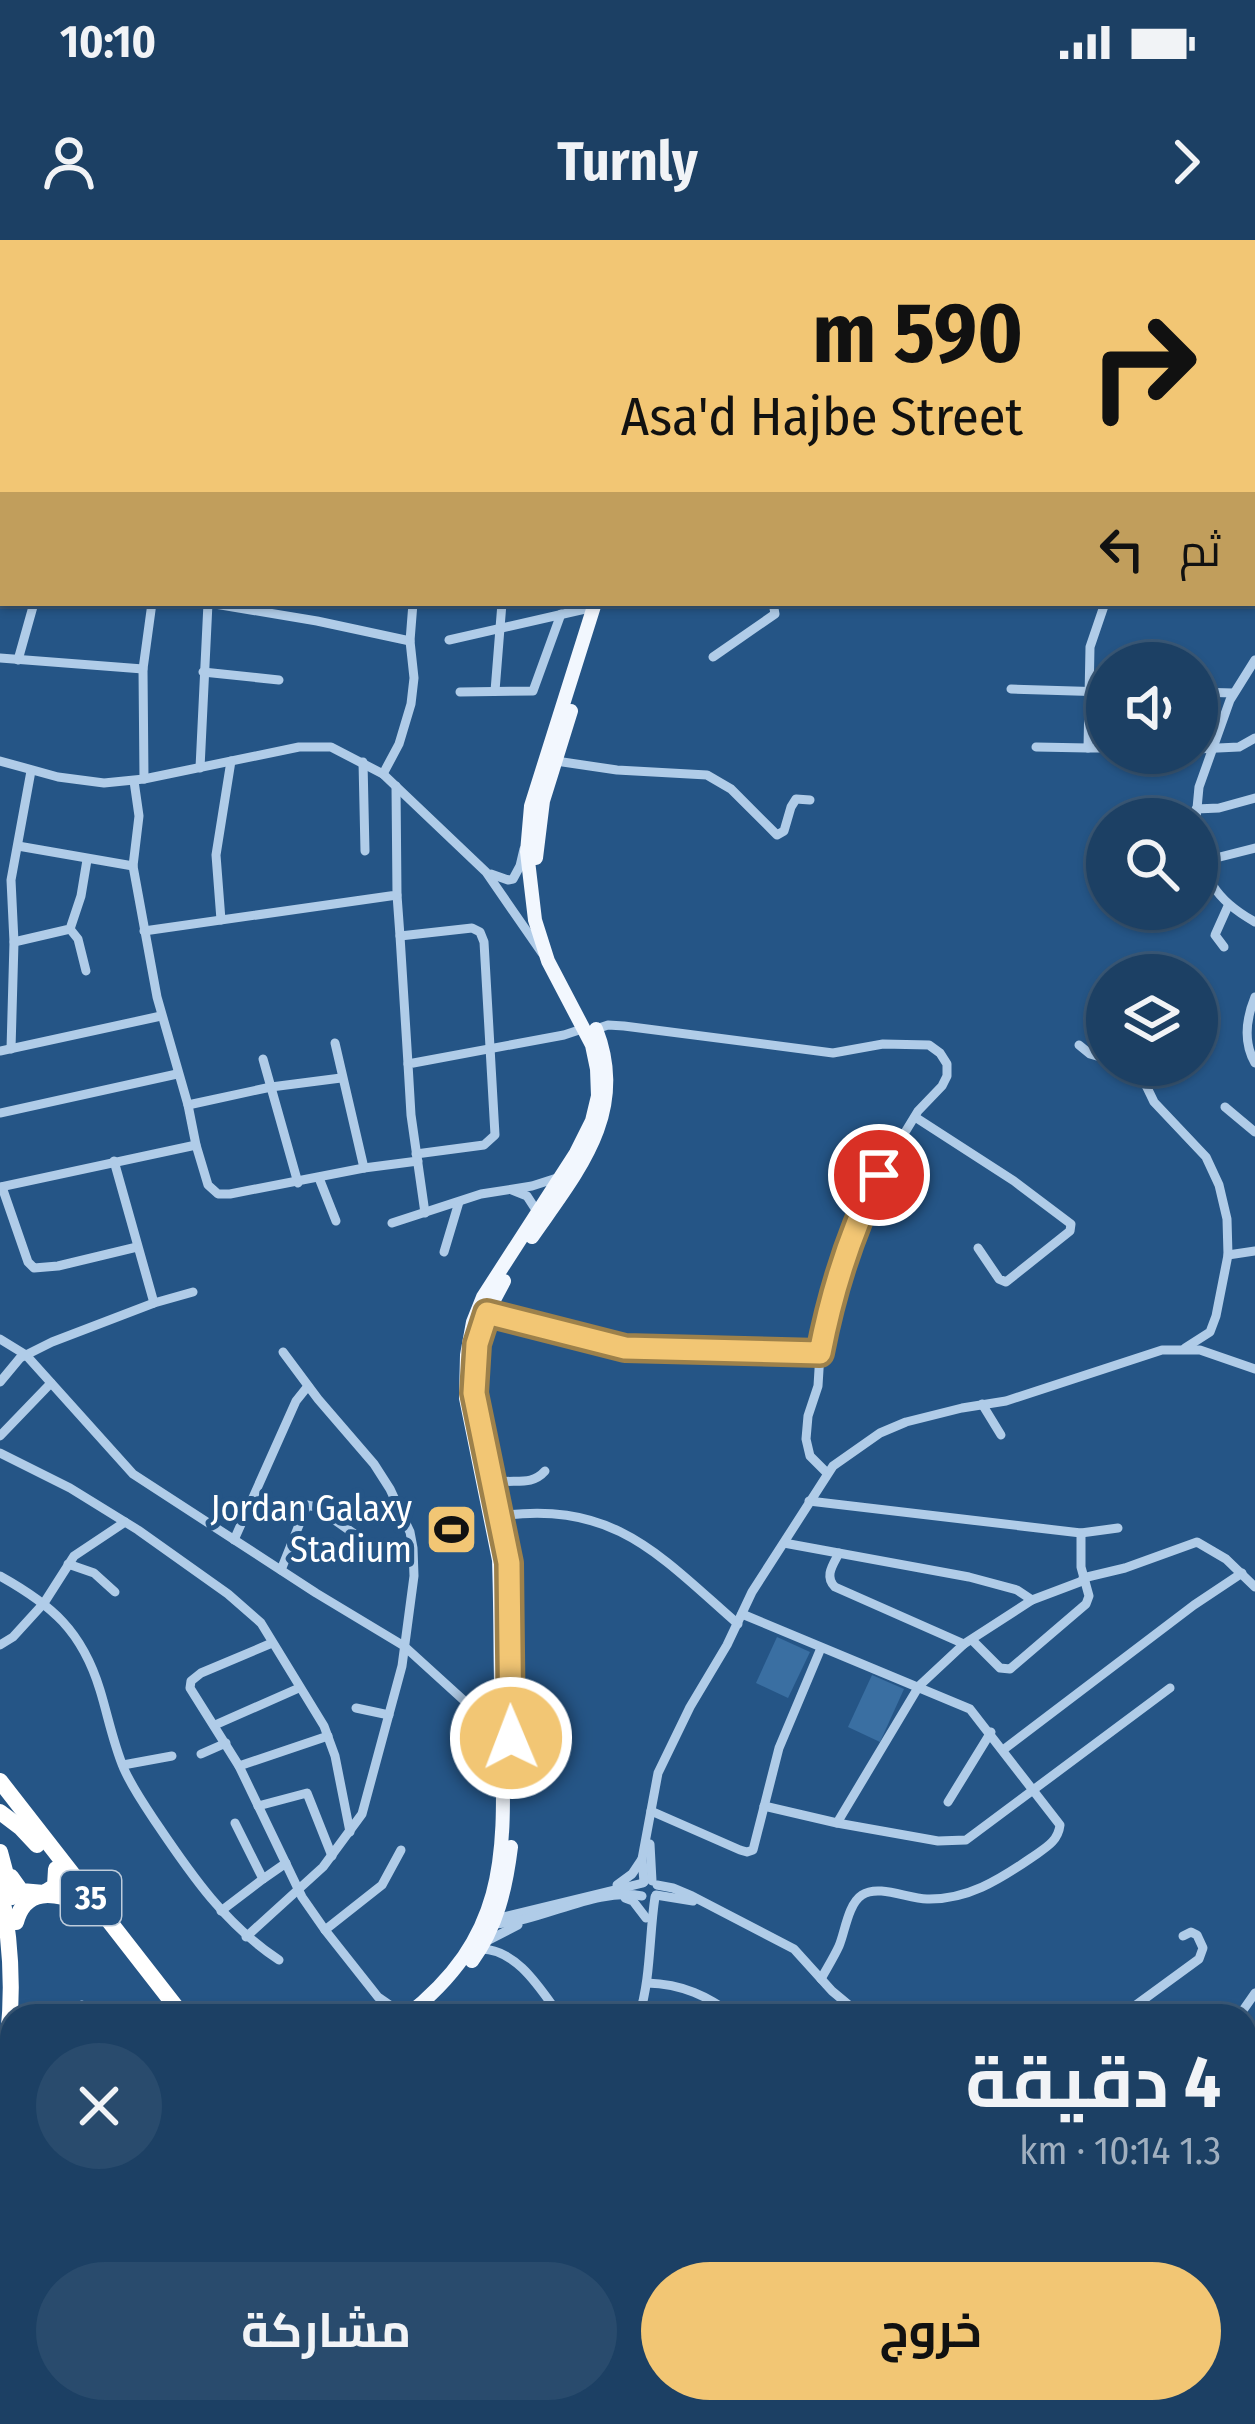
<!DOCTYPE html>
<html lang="ar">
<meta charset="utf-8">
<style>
body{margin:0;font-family:"Fira Sans Condensed",Cairo,sans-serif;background:#294b6d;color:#f1f3f6;direction:rtl;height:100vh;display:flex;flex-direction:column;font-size:45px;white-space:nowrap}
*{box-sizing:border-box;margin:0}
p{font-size:39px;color:#a0afbf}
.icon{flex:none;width:66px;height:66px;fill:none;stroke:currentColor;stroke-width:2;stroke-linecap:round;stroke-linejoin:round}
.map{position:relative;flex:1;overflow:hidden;direction:ltr}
.drawer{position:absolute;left:0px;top:1764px;width:1257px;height:420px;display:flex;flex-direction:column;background:#1c4064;border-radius:36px 36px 0 0;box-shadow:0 3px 9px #0004,0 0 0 3px #3a5978;direction:rtl}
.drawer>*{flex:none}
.hud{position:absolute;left:0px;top:0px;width:1257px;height:366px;box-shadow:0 3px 9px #0004,0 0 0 3px #3a5978;direction:rtl;background:#f2c674;color:#111;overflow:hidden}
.fabs{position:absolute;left:1086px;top:402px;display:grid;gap:24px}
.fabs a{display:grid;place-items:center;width:132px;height:132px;border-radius:50%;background:#1c4064;box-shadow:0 3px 9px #0004,0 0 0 3px #3a5978;font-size:60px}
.pin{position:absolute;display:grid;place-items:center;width:102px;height:102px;color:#fff;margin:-51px;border:6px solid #fff;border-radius:50%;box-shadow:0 3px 12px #0007}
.me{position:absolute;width:132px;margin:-66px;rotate:359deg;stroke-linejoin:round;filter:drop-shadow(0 0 9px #0008)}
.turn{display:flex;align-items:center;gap:42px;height:252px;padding:0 36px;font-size:54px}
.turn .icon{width:156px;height:156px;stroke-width:2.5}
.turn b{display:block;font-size:84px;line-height:102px}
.then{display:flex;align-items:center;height:114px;padding:0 36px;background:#0003;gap:24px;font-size:45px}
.round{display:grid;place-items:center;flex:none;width:126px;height:126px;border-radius:63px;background:#294b6d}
.summary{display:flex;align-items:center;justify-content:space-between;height:204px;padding:0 36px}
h1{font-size:72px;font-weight:700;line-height:90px}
.primary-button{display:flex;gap:24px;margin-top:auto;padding:24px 36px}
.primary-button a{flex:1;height:138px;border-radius:72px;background:#f2c674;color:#111;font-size:48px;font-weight:700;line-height:138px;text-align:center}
.primary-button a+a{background:#294b6d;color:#f1f3f6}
.status{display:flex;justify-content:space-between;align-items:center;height:84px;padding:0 60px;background:#1c4064;direction:ltr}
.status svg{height:33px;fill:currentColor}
header{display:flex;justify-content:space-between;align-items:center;height:156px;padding:0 36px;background:#1c4064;font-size:54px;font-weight:700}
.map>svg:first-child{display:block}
</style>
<div class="status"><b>10:10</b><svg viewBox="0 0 49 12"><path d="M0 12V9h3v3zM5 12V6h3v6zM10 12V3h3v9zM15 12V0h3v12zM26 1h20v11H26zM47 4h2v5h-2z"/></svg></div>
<header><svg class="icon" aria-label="forward" viewBox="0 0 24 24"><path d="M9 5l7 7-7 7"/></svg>Turnly<svg class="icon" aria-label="person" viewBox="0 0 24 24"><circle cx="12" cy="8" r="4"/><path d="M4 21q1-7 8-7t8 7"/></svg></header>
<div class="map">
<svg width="1255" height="2184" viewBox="0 0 1255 2184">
<rect width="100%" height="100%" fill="#255586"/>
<!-- pitch -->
<g fill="#3a6fa2">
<path d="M 777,1397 L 810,1412 L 788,1458 L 756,1443 Z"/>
<path d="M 872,1435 L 904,1449 L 880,1502 L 848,1487 Z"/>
</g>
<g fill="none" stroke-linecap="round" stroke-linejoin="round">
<!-- minor -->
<g stroke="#b0cce8" stroke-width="9">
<path d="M 430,0 L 444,3"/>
<path d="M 922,0 L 926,3"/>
<path d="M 1088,0 L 1089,3"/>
<path d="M 1217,0 L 1231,3"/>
<path d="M 33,3 L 33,0"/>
<path d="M 89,3 L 89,0"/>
<path d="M 307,3 L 308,0"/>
<path d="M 364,3 L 365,0"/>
<path d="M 622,3 L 623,0"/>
<path d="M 658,3 L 659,0"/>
<path d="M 986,3 L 998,0"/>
<path d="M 1010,3 L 1011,0"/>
<path d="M 1254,8 L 1255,8"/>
<path d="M 0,82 L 3,83"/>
<path d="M 1254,115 L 1255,115"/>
<path d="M 0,170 L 3,158"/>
<path d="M 1254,172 L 1255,172"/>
<path d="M 1254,236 L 1255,236"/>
<path d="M 1254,295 L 1255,296"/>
<path d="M 0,335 L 3,336"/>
<path d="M 209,363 L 317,381 L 410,401"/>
<path d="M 449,400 L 594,367"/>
<path d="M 713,417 L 775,374 L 773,363"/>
<path d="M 0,418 L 143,429"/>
<path d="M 18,420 L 34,363"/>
<path d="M 203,432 L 279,440"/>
<path d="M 1011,449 L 1107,452"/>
<path d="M 495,451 L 502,363"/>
<path d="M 460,452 L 533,451 L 561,374"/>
<path d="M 1197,452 L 1233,453"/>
<path d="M 1036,507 L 1088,508 L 1090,407 L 1105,363"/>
<path d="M 1088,508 L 1107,508"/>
<path d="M 1197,509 L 1239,507 L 1255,498"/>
<path d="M 0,521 L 58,537 L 104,543 L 144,539 L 299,507 L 331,507 L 383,534 L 486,632 L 542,713"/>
<path d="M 556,521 L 617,530 L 707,535 L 731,549 L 777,595 L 784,591 L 791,567 L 796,559 L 810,560"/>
<path d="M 363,522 L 365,611"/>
<path d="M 200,528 L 208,363"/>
<path d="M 383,534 L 399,504 L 411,464 L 414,438 L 410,401 L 413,363"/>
<path d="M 144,539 L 143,429 L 152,363"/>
<path d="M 1196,569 L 1219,568 L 1255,558"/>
<path d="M 1196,579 L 1199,547 L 1230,460 L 1255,420"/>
<path d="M 1197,592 C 1204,639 1214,659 1255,682"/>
<path d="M 18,606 L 133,626 L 157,757 L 188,865 L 196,905 L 208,945 L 218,954 L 230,954 L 364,928 L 418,921"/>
<path d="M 1204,621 L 1255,608"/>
<path d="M 133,626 L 139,576 L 134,541"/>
<path d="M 491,634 L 508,640 L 513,639 L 520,626 L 524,609"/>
<path d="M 397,655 L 400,696 L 472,688 L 480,692 L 484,702 L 495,895 L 484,905 L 416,914"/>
<path d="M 221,680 L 216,615 L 231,521"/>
<path d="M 70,689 L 78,699 L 86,731"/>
<path d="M 144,691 L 397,655 L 396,546"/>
<path d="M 400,696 L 408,824"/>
<path d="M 14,702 L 70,689 L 81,656 L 87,620"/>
<path d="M 1224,707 L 1215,695 L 1228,666"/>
<path d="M 1255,757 C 1246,779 1243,802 1255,823"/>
<path d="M 596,789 L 608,785 L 624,786 L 833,813 L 883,804 L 929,805 L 940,813 L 947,824 L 947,836 L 942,846 L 918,871 L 879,935 L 858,977 L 831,1066 L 820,1113 L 818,1146 L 808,1176 L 806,1199 L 810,1216 L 827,1233"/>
<path d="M 335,803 L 364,928"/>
<path d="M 1079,805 L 1090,814 L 1107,819"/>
<path d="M 11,809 L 14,702 L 11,640 L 31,531"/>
<path d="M 0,811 L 161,776"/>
<path d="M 263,819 L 298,943"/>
<path d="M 1131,825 L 1140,833 L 1154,862 L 1206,917 L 1219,945 L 1227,979 L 1228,1015 L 1216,1076 L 1210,1092 L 1185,1108"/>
<path d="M 188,865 L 271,847 L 341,838"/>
<path d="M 1225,867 L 1255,892"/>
<path d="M 0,873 L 177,834"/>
<path d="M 915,877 L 1014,941 L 1071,984 L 1070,991 L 1006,1042 L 999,1039 L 978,1008"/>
<path d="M 114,921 L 154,1063"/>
<path d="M 319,938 L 336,981"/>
<path d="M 0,947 L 196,905"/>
<path d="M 2,947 L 28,1022 L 34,1028 L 58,1026 L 137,1007"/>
<path d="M 512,950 L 527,956 L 538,973"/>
<path d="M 425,973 L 411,875 L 408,824 L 564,795 L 585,788"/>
<path d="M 392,983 L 481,954 L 532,946 L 560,937"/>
<path d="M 444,1012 L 459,962"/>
<path d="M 1228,1015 L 1255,1011"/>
<path d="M 487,1073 L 625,1107 L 820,1113"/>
<path d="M 0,1099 L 26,1115 L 133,1234 L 316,1353 L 404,1406 L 481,1476 L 511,1498"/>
<path d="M 0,1142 L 20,1118 L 52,1102 L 154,1063 L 193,1052"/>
<path d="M 982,1164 L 1001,1195"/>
<path d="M 0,1196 L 51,1143"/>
<path d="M 0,1213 L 70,1248 L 138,1290 L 228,1354 L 261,1383 L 324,1486 L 335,1516 L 350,1592"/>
<path d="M 492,1244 C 511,1237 530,1248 545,1231"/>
<path d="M 809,1261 L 1081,1293 L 1118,1288"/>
<path d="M 499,1276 C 614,1260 659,1315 738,1384"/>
<path d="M 234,1300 L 296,1161 L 308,1146"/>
<path d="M 784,1303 L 969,1337 L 1017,1350 L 1032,1360"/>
<path d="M 839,1313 C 833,1325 824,1336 835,1347 L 964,1404"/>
<path d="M 68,1324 L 94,1333 L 115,1352"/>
<path d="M 281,1330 L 307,1265 L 316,1267 L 356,1295"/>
<path d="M 0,1336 C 52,1365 82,1391 100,1450 C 108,1476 113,1503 124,1529 C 133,1549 145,1566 157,1584 C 192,1636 226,1685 279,1720"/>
<path d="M 1083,1338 L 1125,1328 L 1197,1302 L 1226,1319 L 1255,1347"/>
<path d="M 742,1374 L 970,1469 L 1060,1585 C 1058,1602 1045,1608 1031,1618 C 999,1640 967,1660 927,1659 C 908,1659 879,1644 862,1655 C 848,1664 845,1692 839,1706 C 834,1717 827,1728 821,1739"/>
<path d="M 972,1400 L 1000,1428 L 1010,1429 L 1086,1364 L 1089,1356 L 1081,1327 L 1081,1293"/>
<path d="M 272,1403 L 201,1433 L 191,1441 L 190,1448 L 239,1526 L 302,1657 L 325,1690 L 378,1757 L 391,1766 L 417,1767"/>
<path d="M 0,1405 L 13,1397 L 44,1363 L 74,1316 L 125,1282"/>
<path d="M 471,1463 L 487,1466 L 495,1460 L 499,1451"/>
<path d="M 356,1468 L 389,1475"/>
<path d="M 483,1481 L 498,1521"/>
<path d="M 215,1485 L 299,1448"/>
<path d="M 1003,1510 L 1194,1365 L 1242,1333"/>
<path d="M 201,1514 L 226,1503"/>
<path d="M 123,1525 L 172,1516"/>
<path d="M 239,1526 L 328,1496"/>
<path d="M 948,1562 L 991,1492"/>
<path d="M 258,1566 L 307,1553 L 332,1616"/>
<path d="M 764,1566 L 837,1583 L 938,1601 L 966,1600 L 1170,1448"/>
<path d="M 651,1571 L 740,1610 L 747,1612 L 753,1610 L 779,1508 L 821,1408"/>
<path d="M 235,1583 L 263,1639 L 286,1623"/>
<path d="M 837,1583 L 919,1446 L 964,1404 L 1032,1360 L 1085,1340"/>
<path d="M 650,1604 L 652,1641"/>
<path d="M 644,1642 L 642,1619 L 658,1533 L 690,1467 L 727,1405 L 752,1352 L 833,1226 L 880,1193 L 906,1182 L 962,1168 L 1006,1161 L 1162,1110 L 1200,1110 L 1255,1129"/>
<path d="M 617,1645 L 632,1634 L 642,1619"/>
<path d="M 657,1645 L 673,1648 L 692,1656 L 794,1709 L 832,1751 L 862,1776"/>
<path d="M 656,1655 L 693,1661"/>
<path d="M 625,1658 L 633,1661 L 646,1678"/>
<path d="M 221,1671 L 263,1639"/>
<path d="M 491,1680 L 643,1643"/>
<path d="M 492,1684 C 541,1683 594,1647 642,1656"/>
<path d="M 325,1690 L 382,1645 L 401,1610"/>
<path d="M 246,1697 L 323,1627 L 362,1574 L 402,1426 L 414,1336 L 413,1308 L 410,1292 L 390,1249 L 374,1224 L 318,1159 L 283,1112"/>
<path d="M 485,1702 L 518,1685"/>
<path d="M 481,1709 C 517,1709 541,1750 560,1776"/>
<path d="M 647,1743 C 683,1744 707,1756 735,1776"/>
<path d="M 82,1765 L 91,1769 L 95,1776"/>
<path d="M 420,1774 L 424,1776"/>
<path d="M 639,1776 C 651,1738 649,1696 655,1657"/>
<path d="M 1121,1776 L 1199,1719 L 1203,1708 L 1197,1695 L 1191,1692 L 1183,1696"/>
<path d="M 1239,1776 L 1255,1753"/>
<path d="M 1245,1848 L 1255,1841"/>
<path d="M 0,1923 L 9,1895 L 1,1872"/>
<path d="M 1245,1932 L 1255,1924"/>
<path d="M 0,2092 L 12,2062"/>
<path d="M 71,2172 L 73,2184"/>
<path d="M 91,2172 L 92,2184"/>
<path d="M 406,2172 L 408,2184"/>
<path d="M 491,2172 L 499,2184"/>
<path d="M 583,2172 L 592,2184"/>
<path d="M 815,2172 L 824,2184"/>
<path d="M 894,2172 L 900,2184"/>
<path d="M 954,2172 L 956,2184"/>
<path d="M 1094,2172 L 1097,2183"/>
<path d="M 1146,2172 L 1154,2184"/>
<path d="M 8,2184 L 10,2177"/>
<path d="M 111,2184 L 113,2172"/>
<path d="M 146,2184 L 158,2172"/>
<path d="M 208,2184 L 214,2177"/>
<path d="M 247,2184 L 250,2172"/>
<path d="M 453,2184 L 473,2172"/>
<path d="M 542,2184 L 555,2172"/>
<path d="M 733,2184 L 746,2172"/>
<path d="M 968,2184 L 1004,2172"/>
</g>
<!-- major -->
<g stroke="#f2f7fe" stroke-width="14">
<path d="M 555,0 L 555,3"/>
<path d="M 536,618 L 543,561 L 571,471"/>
<path d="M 532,997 C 577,932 629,873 596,789"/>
<path d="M 479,1097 L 487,1073 L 504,1041"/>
<path d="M 506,1307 L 510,1335 L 510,1423"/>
<path d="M 472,1721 C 497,1687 506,1648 511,1607"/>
<path d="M 406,1776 C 513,1692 504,1609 502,1486 C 500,1430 501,1375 499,1320 L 466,1158 L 467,1115 L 473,1082 L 483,1057 L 576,913 L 592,881 L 598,856 L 597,829 L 592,805 L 548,721 L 535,680 L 527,612 L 531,566 L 595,363"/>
</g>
<!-- highway -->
<g stroke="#fff" stroke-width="16">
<path d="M 0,1541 L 183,1776"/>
<path d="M 0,1572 L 21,1588 L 37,1605"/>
<path d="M 0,1612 L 12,1657"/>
<path d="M 11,1637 L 21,1651 L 44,1653 L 55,1646 L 56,1629"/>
<path d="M 0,1647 C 14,1713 15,1778 0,1845"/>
<path d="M 16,1682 C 25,1647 54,1653 82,1662"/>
<path d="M 0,1874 L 10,1834"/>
<path d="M 315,2184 L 317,2172"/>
</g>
</g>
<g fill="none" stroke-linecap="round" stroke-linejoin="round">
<defs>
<path id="route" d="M 511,1498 L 509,1323 L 474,1153 L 477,1104 L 487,1073 L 625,1108 L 820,1113 C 832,1051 851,991 879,935"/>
</defs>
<!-- route casing -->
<use href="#route" stroke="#9d814b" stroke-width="30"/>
<!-- route -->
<use href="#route" stroke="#f2c674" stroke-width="21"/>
</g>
<!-- icons -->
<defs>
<symbol id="stadium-square" viewBox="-11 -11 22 22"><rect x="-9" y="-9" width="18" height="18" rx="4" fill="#f2c674" stroke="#255586"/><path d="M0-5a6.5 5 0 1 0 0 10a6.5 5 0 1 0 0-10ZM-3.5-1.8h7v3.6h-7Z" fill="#111"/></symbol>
</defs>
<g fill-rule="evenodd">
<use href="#stadium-square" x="422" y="1260" width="59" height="59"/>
</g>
<g text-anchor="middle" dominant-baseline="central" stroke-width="10" stroke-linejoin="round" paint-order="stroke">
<!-- shield labels -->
<rect fill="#255586" stroke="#beccdb" stroke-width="3" x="61" y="1631" width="60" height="54" rx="9"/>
<g font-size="33" font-weight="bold" fill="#fff">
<text x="91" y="1658">35</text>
</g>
<!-- poi labels -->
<g font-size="36" fill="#fff" stroke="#255586" text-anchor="end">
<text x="412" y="1269">Jordan Galaxy<tspan x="412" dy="41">Stadium</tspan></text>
</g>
</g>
</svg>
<div class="fabs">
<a><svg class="icon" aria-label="sound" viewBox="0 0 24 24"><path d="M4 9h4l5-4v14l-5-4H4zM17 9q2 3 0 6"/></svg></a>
<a><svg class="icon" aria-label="search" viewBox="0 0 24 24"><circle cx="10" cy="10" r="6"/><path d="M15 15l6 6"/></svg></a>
<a><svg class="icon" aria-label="layers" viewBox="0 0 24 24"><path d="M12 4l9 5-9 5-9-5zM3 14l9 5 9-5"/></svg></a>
</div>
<div class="pin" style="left:879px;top:935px;background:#d93025"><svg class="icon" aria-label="arrive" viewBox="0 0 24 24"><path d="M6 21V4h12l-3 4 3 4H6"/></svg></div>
<svg class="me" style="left:511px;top:1498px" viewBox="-20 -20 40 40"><circle r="17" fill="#f2c674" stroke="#fff" stroke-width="3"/><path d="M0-11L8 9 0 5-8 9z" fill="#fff"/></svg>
<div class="hud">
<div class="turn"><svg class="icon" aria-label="right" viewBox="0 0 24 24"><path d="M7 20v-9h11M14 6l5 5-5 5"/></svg><div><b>590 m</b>Asa'd Hajbe Street</div></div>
<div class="then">ثم<svg class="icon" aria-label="left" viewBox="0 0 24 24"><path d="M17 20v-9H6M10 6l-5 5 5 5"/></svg></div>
</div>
<section class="drawer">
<div class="summary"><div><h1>4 دقيقة</h1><p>1.3 km · 10:14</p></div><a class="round"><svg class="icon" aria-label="close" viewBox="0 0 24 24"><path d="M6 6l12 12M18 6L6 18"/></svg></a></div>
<div class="primary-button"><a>خروج</a><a>مشاركة</a></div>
</section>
</div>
